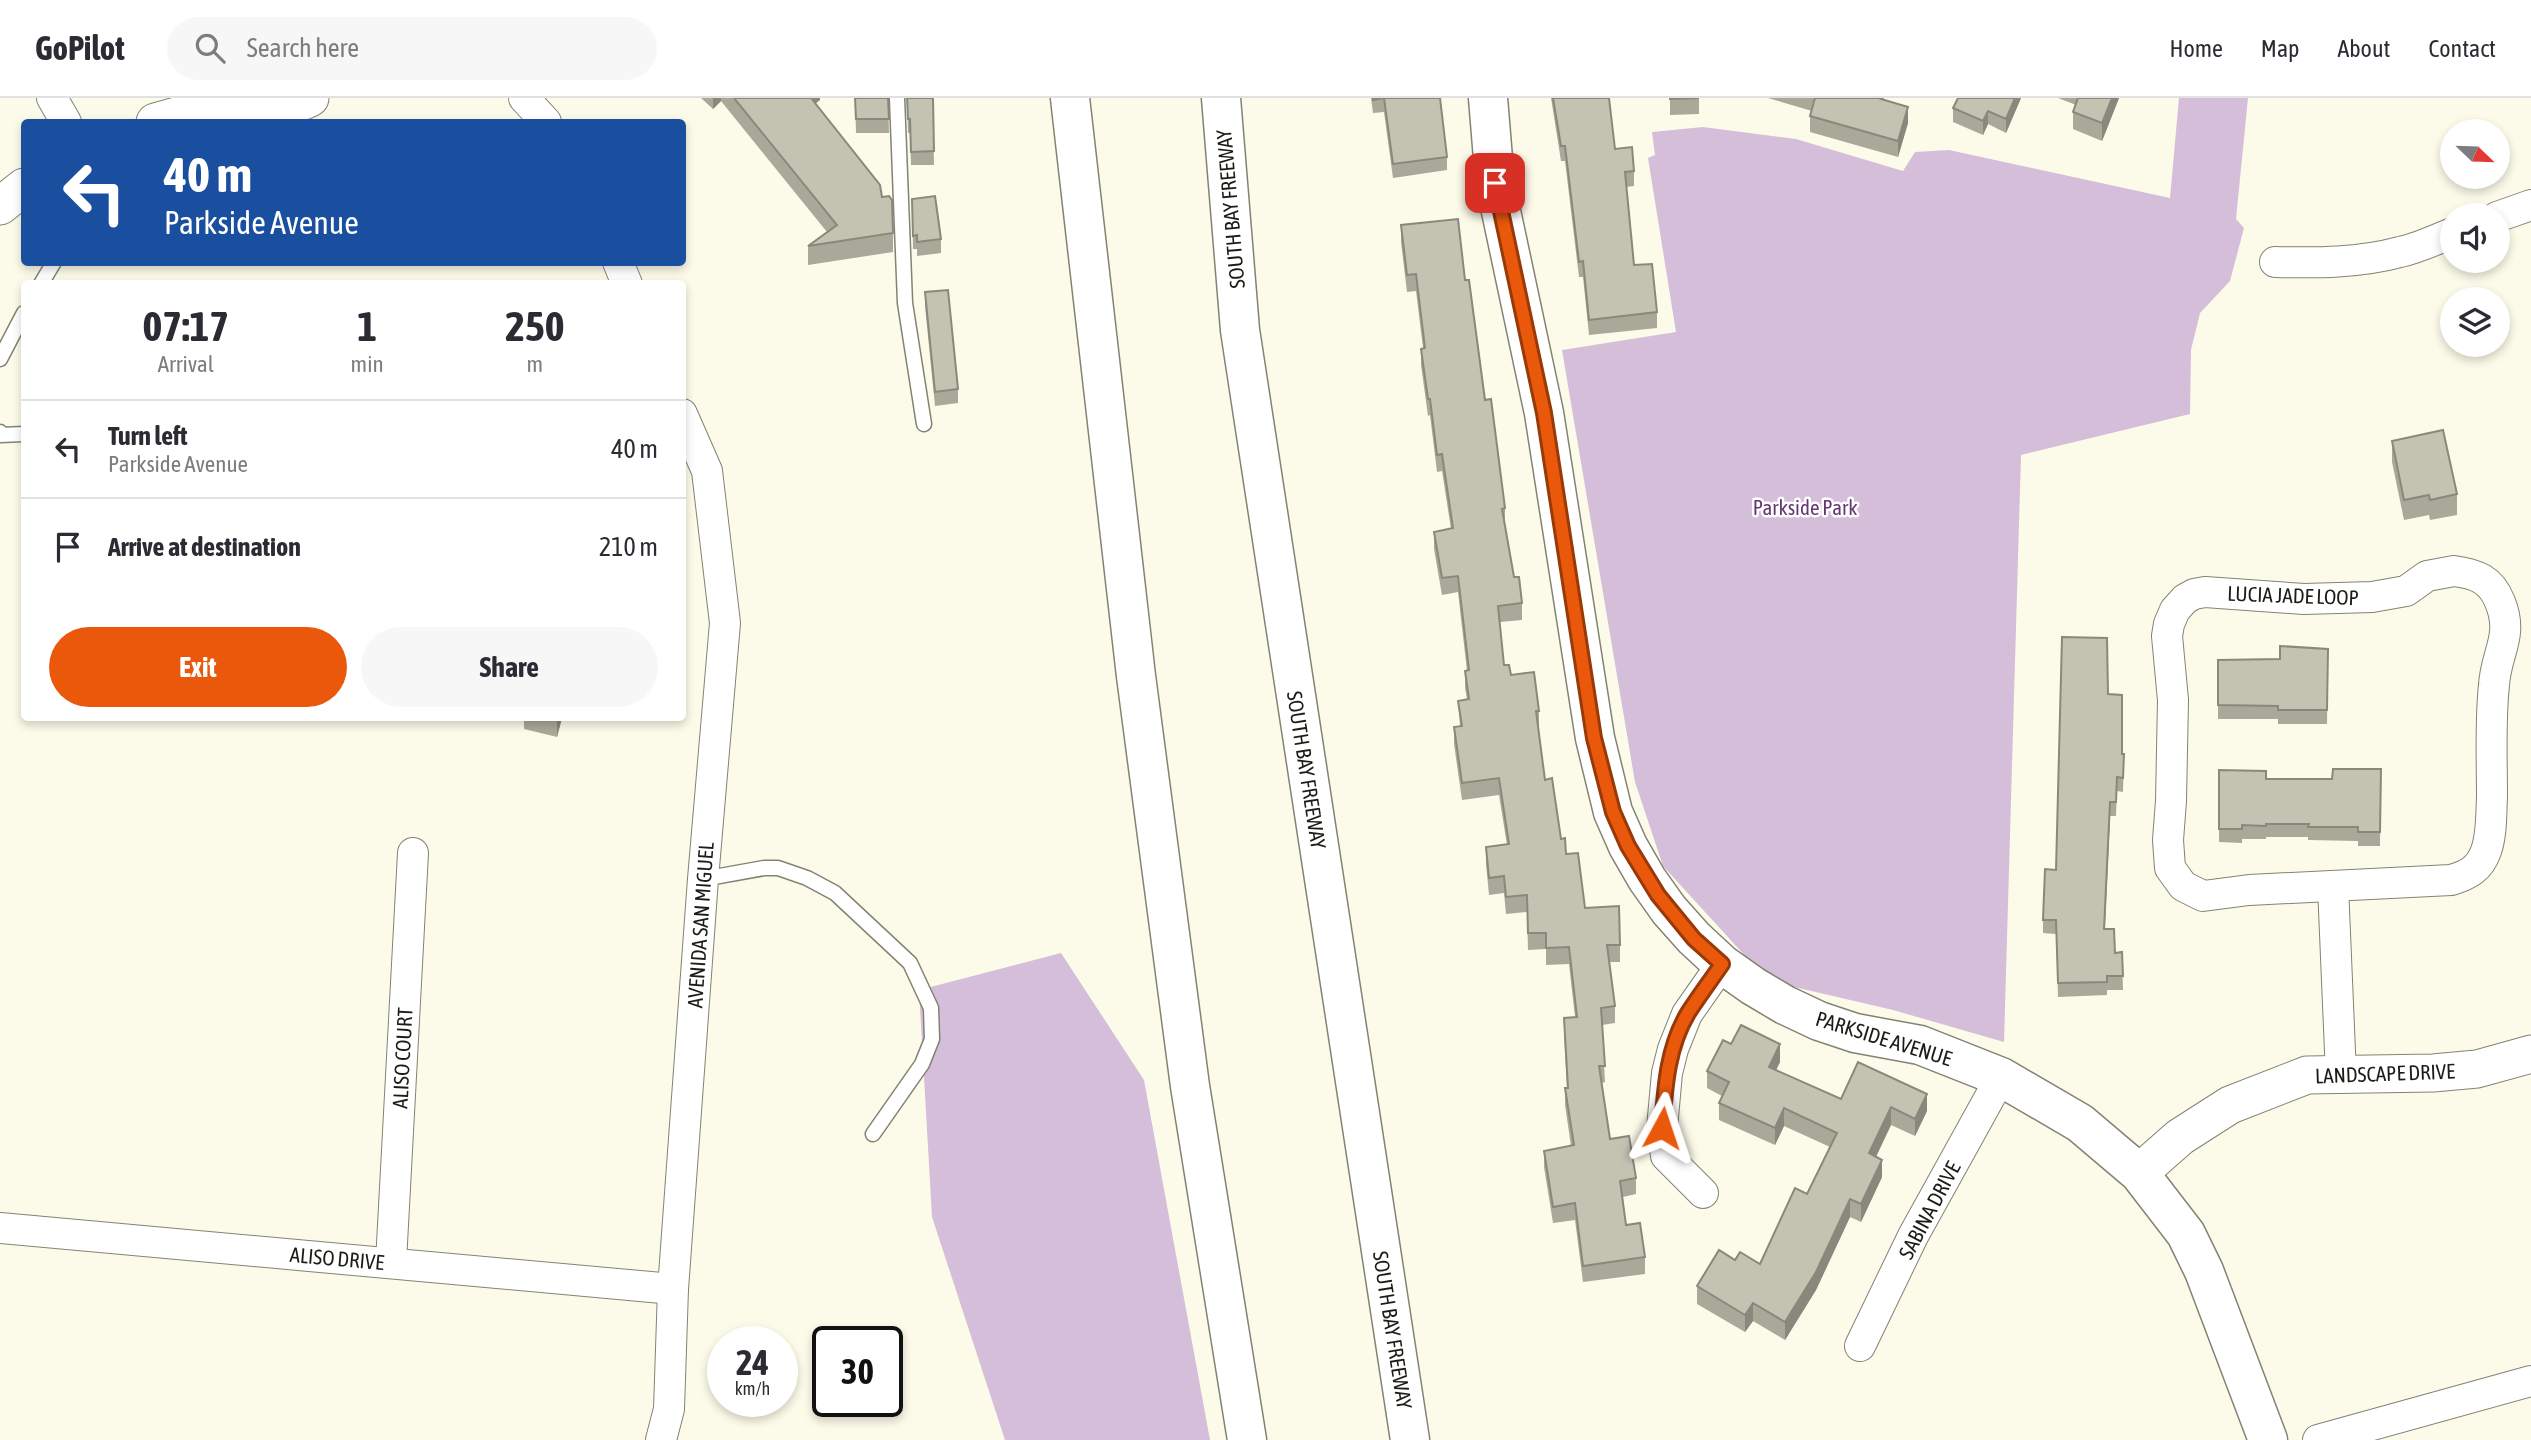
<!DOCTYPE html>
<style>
body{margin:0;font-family:"Asap Condensed",sans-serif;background:#f7f7f7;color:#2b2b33;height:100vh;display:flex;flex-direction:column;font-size:26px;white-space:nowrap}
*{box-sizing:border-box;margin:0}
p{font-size:23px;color:#7c7c81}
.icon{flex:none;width:38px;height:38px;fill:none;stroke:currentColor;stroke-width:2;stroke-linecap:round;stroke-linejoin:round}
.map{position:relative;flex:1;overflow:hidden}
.details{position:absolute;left:21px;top:182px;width:665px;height:441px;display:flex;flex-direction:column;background:#fff;border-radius:7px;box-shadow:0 4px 10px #0003}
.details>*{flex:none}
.guide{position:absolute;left:21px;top:21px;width:665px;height:147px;border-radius:7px;box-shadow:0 4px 10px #0003;background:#1a4fa0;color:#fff;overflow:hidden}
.needle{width:46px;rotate:113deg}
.fabs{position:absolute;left:2440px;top:21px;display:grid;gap:14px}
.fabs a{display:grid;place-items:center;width:70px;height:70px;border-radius:50%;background:#fff;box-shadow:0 4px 10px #0003;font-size:35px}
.speed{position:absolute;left:707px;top:1228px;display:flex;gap:14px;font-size:35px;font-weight:700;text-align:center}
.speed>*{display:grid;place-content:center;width:91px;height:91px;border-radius:50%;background:#fff;box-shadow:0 4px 10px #0003;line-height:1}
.speed small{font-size:18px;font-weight:400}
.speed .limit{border:4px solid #111;border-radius:10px;background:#fff;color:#111}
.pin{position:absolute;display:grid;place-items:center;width:60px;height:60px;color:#fff;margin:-30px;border-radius:14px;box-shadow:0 4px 10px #0006}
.me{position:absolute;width:77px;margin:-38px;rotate:5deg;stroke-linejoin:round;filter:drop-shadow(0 0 5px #0008)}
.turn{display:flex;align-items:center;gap:24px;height:147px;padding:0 28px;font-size:32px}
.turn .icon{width:91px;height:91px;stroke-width:2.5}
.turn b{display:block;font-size:49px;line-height:60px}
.eta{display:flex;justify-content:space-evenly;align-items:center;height:119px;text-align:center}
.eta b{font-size:42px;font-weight:700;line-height:49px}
.button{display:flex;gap:14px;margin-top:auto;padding:14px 28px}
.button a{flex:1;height:80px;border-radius:42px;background:#ea580c;color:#fff;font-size:28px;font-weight:700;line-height:80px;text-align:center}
.button a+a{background:#f7f7f7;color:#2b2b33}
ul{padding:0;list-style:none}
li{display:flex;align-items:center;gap:21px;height:98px;padding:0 28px;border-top:2px solid #e1e1e2}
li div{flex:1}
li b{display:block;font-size:26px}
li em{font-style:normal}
header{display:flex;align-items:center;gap:42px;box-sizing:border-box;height:98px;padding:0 35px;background:#fff;border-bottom:2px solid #e1e1e2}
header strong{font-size:33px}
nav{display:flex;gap:38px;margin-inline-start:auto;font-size:24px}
.search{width:490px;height:63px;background:#f7f7f7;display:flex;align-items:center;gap:18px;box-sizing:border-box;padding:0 24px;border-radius:38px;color:#7c7c81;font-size:26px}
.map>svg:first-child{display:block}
</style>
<header>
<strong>GoPilot</strong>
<div class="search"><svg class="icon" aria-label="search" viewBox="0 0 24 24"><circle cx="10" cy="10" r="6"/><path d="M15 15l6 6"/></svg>Search here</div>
<nav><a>Home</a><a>Map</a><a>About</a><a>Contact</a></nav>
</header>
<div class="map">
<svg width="2531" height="1342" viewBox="0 0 2531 1342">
<rect width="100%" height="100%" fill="#fcfbe9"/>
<!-- green -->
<g fill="#d5beda">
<path d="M 2179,0 L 2248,0 L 2236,121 L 2244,130 L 2230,183 L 2200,215 L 2191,252 L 2190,316 L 2021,357 L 2004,944 L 1893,912 L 1768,883 L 1663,768 L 1635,684 L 1562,252 L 1676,234 L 1648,60 L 1655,57 L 1652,34 L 1703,29 L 1796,41 L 1903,73 L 1915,54 L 1949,52 L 2170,100 Z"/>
<path d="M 1061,855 L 1144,982 L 1210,1342 L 1005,1342 L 932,1119 L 919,892 Z"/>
</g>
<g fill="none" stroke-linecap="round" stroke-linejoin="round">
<defs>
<g id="service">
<path d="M 897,0 L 905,205 L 924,326"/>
<path d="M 41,186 L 54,164"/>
<path d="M 0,261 L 24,215"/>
<path d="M 0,334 L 0,337 L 24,336"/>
<path d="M 703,781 L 764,770 L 778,770 L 807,780 L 835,795 L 910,865 L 931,910 L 932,941 L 922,966 L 873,1036"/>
</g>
<g id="minor">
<path d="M 52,0 L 66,24"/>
<path d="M 524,0 L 546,24"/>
<path d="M 2497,119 L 2531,107"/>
<path d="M 618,164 L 627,186"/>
<path d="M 2275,164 C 2317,165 2359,165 2400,154 C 2418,150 2435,142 2452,135"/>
<path d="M 2454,473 C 2476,476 2491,481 2500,504 C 2514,538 2496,554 2494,587 C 2490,624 2492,662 2492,699 C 2491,717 2492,736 2486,753 C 2480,770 2469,777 2451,782 L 2249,792 L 2203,798 L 2183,788 L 2170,770 L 2168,742 L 2171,703 L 2173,602 L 2167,538 L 2169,526 L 2175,512 L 2185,501 L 2194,496 L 2205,494 L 2304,501 L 2372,499 L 2406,493 L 2427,478 Z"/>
<path d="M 2333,788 L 2341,977"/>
<path d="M 1703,1095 L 1666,1058 L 1662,1030 L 1667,975 L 1673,951 L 1687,916 L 1722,866"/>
<path d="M 0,1130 L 673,1191"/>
<path d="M 391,1164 L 413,755"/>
<path d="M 1860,1248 L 1913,1138 L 2001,979"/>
<path d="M 661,1342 L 669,1311 L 673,1191 L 703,781 L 725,525 L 707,373 L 682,316"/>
<path d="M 2318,1342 L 2531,1283"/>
</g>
<g id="tertiary">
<path d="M 155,24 L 180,17 L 280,13 L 310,0"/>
<path d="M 0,108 L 24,89"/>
<path d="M 2139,1075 L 2180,1039 L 2230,1007 L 2307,977 L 2433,975 L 2477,971 L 2531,956"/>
</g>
<path id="secondary" d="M 1488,0 L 1495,85 L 1544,315 L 1595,640 L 1613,714 L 1628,748 L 1647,781 L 1669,812 L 1694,840 L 1722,866 L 1753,888 L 1785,907 L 1819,923 L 1855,935 L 1920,947 L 2001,979 L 2080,1025 L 2139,1075 L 2186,1136 L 2204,1173 L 2268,1342"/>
<g id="motorway">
<path d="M 1070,0 L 1136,578 L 1190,988 L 1247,1342"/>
<path d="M 1221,0 L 1240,232 L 1410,1342"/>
</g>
</defs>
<!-- service casing -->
<use href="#service" stroke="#838373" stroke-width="17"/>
<!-- minor casing -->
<use href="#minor" stroke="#838373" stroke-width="32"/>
<!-- tertiary casing -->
<use href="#tertiary" stroke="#838373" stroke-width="39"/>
<!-- secondary casing -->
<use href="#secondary" stroke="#838373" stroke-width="41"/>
<!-- motorway casing -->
<use href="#motorway" stroke="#838373" stroke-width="41"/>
<!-- service -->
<use href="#service" stroke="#fff" stroke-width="14"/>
<!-- minor -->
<use href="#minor" stroke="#fff" stroke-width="30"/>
<!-- tertiary -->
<use href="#tertiary" stroke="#fff" stroke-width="37"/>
<!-- secondary -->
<use href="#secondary" stroke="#fff" stroke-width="38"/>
<!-- motorway -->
<use href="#motorway" stroke="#fff" stroke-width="38"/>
</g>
<!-- wall -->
<g fill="#a9a899">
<path d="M 701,0 L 820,0 L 820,2 L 815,5 L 882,99 L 893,135 L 893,154 L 808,167 L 808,148 L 827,134 L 721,3 L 713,11 Z"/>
<path d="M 855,0 L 888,0 L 889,35 L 856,35 Z"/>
<path d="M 907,0 L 933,0 L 934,67 L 911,67 L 910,35 L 908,35 Z"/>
<path d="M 1371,0 L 1440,0 L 1447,59 L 1447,72 L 1393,80 L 1384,14 L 1373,15 Z"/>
<path d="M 1551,0 L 1609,0 L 1615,51 L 1634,73 L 1634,88 L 1626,89 L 1634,167 L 1657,214 L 1657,230 L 1589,237 L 1583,179 L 1579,179 L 1565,63 L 1561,63 Z"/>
<path d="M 1670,0 L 1699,0 L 1699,16 L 1670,17 Z"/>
<path d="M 1768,0 L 1884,0 L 1884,2 L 1908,25 L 1898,59 L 1810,34 L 1810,18 L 1812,13 Z"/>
<path d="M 2021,0 L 2006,35 L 1988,26 L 1983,37 L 1953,24 L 1953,10 Z"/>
<path d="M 2058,0 L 2119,0 L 2102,43 L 2073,31 L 2073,14 L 2076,7 Z"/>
<path d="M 912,101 L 941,141 L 941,155 L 917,158 L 917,151 L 913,151 Z"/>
<path d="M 1401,127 L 1465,182 L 1485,302 L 1505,410 L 1505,427 L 1514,479 L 1522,505 L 1522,522 L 1500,524 L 1504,567 L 1539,613 L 1539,629 L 1538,629 L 1545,682 L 1561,741 L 1585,810 L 1620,847 L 1620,864 L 1609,864 L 1615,908 L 1615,925 L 1602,927 L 1605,984 L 1602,985 L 1610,1041 L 1636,1080 L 1636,1096 L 1623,1099 L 1626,1127 L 1645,1159 L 1645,1176 L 1583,1184 L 1575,1122 L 1553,1125 L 1544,1069 L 1544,1053 L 1571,1048 L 1565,1007 L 1565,990 L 1567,990 L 1564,937 L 1564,920 L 1575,919 L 1569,866 L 1546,867 L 1546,851 L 1528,852 L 1527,814 L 1506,816 L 1504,795 L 1489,797 L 1486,766 L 1486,749 L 1507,747 L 1499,697 L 1462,702 L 1454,646 L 1454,629 L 1460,628 L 1458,603 L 1467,601 L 1465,590 L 1465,573 L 1467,573 L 1458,494 L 1442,497 L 1434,451 L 1434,434 L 1451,431 L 1442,373 L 1437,374 L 1430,317 L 1428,318 L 1421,267 L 1421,251 L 1423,250 L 1416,193 L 1407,194 L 1401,144 Z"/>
<path d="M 925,194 L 958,291 L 958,305 L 935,308 L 925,208 Z"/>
<path d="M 2392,343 L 2457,396 L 2457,417 L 2430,422 L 2429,417 L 2404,422 L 2392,364 Z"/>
<path d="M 2328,551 L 2327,626 L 2278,626 L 2278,621 L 2218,621 L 2218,562 L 2280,561 Z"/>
<path d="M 2108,596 L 2122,656 L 2124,656 L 2123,694 L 2117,693 L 2116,718 L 2110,718 L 2105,831 L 2115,855 L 2122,854 L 2123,892 L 2107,892 L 2107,897 L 2058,899 L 2056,836 L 2043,835 L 2043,822 L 2056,772 Z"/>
<path d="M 510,620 L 562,620 L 557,639 L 524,631 L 524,623 Z"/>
<path d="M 2381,671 L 2380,748 L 2358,748 L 2358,743 L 2308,742 L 2308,739 L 2266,739 L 2266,741 L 2242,741 L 2242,745 L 2219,744 L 2219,672 L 2266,681 L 2332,681 Z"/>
<path d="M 1731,946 L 1780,964 L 1776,972 L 1841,1001 L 1927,1013 L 1915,1038 L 1891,1027 L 1876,1059 L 1882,1079 L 1861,1124 L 1850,1119 L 1816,1192 L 1785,1242 L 1753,1223 L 1745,1234 L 1697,1206 L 1697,1188 L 1735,1162 L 1760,1166 L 1807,1096 L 1830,1049 L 1784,1028 L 1775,1047 L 1719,1022 L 1719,1005 L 1722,998 L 1707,990 L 1707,973 Z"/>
</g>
<!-- shaded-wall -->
<g fill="#89887d">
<path d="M 713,0 L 721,0 L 721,3 L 713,11 Z"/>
<path d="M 806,0 L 820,0 L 820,2 L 806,13 Z"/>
<path d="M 2015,0 L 2021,0 L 2006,35 L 2006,21 Z"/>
<path d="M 2112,0 L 2119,0 L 2102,43 L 2102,25 Z"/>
<path d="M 1908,9 L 1908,25 L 1898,59 L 1898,43 Z"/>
<path d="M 1988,13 L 1988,26 L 1983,37 L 1983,23 Z"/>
<path d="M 557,620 L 562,620 L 557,639 Z"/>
<path d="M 2110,704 L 2110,718 L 2104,844 L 2104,831 Z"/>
<path d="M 1780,946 L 1780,964 L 1769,986 L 1769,969 Z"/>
<path d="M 1927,996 L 1927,1013 L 1915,1038 L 1915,1021 Z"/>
<path d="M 1891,1009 L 1891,1027 L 1869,1073 L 1869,1055 Z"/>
<path d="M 1784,1010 L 1784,1028 L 1775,1047 L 1775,1030 Z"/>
<path d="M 1882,1062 L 1882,1079 L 1861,1124 L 1861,1106 Z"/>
<path d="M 1850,1101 L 1850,1119 L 1816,1192 L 1785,1242 L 1785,1224 Z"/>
<path d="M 1753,1205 L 1753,1223 L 1745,1234 L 1745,1217 Z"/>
</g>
<!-- building -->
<g fill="#c4c3b2" stroke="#89887d" stroke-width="2">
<path d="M 734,0 L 811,0 L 880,87 L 882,99 L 889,98 L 892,102 L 893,135 L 808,148 L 837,127 Z"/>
<path d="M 855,0 L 888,0 L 889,21 L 856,21 Z"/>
<path d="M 907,0 L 933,0 L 934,53 L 911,54 L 910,21 L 908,21 Z"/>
<path d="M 1373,0 L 1440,0 L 1447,59 L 1393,66 L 1384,0 L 1373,2 Z"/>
<path d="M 1553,0 L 1609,0 L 1615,51 L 1632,49 L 1634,73 L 1625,74 L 1634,167 L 1652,166 L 1657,214 L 1589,222 L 1583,163 L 1579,164 L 1565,48 L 1561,48 Z"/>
<path d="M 1670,0 L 1699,0 L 1670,1 Z"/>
<path d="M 1815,0 L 1882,0 L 1881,1 L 1908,9 L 1898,43 L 1810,18 Z"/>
<path d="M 1958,0 L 2015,0 L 2006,21 L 1988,13 L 1983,23 L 1953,10 Z"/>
<path d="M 2078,0 L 2112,0 L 2102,25 L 2073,14 Z"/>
<path d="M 935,98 L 941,141 L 917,144 L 917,137 L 913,138 L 912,101 Z"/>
<path d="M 1458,121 L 1465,182 L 1469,182 L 1485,302 L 1491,301 L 1505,410 L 1502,411 L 1514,479 L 1519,479 L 1522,505 L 1498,508 L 1504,567 L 1509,567 L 1511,577 L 1534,574 L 1539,613 L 1536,613 L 1545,682 L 1552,680 L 1561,741 L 1565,740 L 1566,756 L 1578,755 L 1585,810 L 1619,808 L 1620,847 L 1607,847 L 1615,908 L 1601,910 L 1605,968 L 1599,968 L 1610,1041 L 1629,1038 L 1636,1080 L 1620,1083 L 1626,1127 L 1640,1125 L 1645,1159 L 1583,1168 L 1575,1105 L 1553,1109 L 1544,1053 L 1574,1047 L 1565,990 L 1568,990 L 1564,920 L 1577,919 L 1569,849 L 1546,850 L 1546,835 L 1528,835 L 1527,797 L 1506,799 L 1504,778 L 1489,780 L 1486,749 L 1509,746 L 1499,680 L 1462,685 L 1454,629 L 1462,628 L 1458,603 L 1469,601 L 1465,573 L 1469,572 L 1458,478 L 1442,480 L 1434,434 L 1453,430 L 1442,356 L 1437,357 L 1430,301 L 1428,301 L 1421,251 L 1425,250 L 1416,176 L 1407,177 L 1401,127 Z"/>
<path d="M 948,192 L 958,291 L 935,294 L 925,194 Z"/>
<path d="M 2443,332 L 2457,396 L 2430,402 L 2429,397 L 2404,402 L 2392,343 Z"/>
<path d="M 2062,539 L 2107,540 L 2108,596 L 2122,597 L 2122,656 L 2124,656 L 2123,680 L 2117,679 L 2116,704 L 2110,704 L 2104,831 L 2114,831 L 2115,855 L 2122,854 L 2123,878 L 2107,878 L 2107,884 L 2058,885 L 2056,822 L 2043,822 L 2045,771 L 2056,772 Z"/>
<path d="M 2280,548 L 2328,551 L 2327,612 L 2278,612 L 2278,608 L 2218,607 L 2218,562 L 2280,561 Z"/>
<path d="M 2333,671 L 2381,671 L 2380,734 L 2358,734 L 2358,729 L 2308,729 L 2309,726 L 2266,726 L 2266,728 L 2242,727 L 2242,731 L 2219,731 L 2219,672 L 2266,673 L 2266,681 L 2332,681 Z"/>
<path d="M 1741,927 L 1780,946 L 1769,969 L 1841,1001 L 1858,964 L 1927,996 L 1915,1021 L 1891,1009 L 1869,1055 L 1882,1062 L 1861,1106 L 1850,1101 L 1816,1174 L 1785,1224 L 1753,1205 L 1745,1217 L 1697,1188 L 1719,1152 L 1735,1162 L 1740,1154 L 1760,1166 L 1795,1090 L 1807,1096 L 1837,1035 L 1784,1010 L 1775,1030 L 1719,1005 L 1729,984 L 1707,973 L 1723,942 L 1731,946 Z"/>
</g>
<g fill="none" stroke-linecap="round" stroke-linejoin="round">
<defs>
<path id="route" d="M 1495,85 L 1544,315 L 1594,640 L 1613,714 L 1628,748 L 1658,797 L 1694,841 L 1722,866 C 1711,882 1699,898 1688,915 C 1667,950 1665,991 1662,1030"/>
</defs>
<!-- route casing -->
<use href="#route" stroke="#983908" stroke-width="18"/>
<!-- route -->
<use href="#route" stroke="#ea580c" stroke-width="12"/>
</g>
<g text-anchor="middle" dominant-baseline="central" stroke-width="5" stroke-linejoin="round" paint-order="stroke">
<!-- street labels -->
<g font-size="21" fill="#1d1d17" stroke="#fff">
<text transform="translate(1230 111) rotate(-95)">SOUTH BAY FREEWAY</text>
<text transform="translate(2293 497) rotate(2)">LUCIA JADE LOOP</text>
<text transform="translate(1307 672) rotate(81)">SOUTH BAY FREEWAY</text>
<text transform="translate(700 827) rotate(-86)">AVENIDA SAN MIGUEL</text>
<text transform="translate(1884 940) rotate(17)">PARKSIDE AVENUE</text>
<text transform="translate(402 960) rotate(-87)">ALISO COURT</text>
<text transform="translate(2385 975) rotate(-2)">LANDSCAPE DRIVE</text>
<text transform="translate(1929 1112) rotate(-62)">SABINA DRIVE</text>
<text transform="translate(337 1160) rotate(5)">ALISO DRIVE</text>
<text transform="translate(1393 1232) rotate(81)">SOUTH BAY FREEWAY</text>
</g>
<!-- park labels -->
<g font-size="21" fill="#653770" stroke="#fff">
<text x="1805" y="409">Parkside Park</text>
</g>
</g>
</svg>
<div class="fabs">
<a><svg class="needle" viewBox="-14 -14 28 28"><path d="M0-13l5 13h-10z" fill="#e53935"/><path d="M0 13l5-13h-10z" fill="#7c7c81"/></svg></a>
<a><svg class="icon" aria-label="sound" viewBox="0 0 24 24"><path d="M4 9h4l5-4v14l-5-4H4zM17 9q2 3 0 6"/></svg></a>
<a><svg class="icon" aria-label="layers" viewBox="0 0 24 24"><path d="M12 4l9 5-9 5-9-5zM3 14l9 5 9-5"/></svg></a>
</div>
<div class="speed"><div>24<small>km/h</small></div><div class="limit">30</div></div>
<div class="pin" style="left:1495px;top:85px;background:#d93025"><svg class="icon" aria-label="arrive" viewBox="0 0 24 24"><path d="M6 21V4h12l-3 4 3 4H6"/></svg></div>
<svg class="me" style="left:1662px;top:1030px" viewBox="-20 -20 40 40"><path d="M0-17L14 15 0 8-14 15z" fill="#ea580c" stroke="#fff" stroke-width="4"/></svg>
<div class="guide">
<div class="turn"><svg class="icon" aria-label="left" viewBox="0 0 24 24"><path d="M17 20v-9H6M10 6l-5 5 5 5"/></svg><div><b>40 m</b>Parkside Avenue</div></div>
</div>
<section class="details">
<div class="eta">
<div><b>07:17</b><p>Arrival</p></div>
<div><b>1</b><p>min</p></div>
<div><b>250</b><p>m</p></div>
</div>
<ul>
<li><svg class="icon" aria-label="left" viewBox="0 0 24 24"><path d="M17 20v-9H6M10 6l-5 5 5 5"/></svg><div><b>Turn left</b><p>Parkside Avenue</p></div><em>40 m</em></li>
<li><svg class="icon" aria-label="arrive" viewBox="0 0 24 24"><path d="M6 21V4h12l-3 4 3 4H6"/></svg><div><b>Arrive at destination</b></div><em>210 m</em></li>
</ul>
<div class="button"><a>Exit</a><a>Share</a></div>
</section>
</div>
